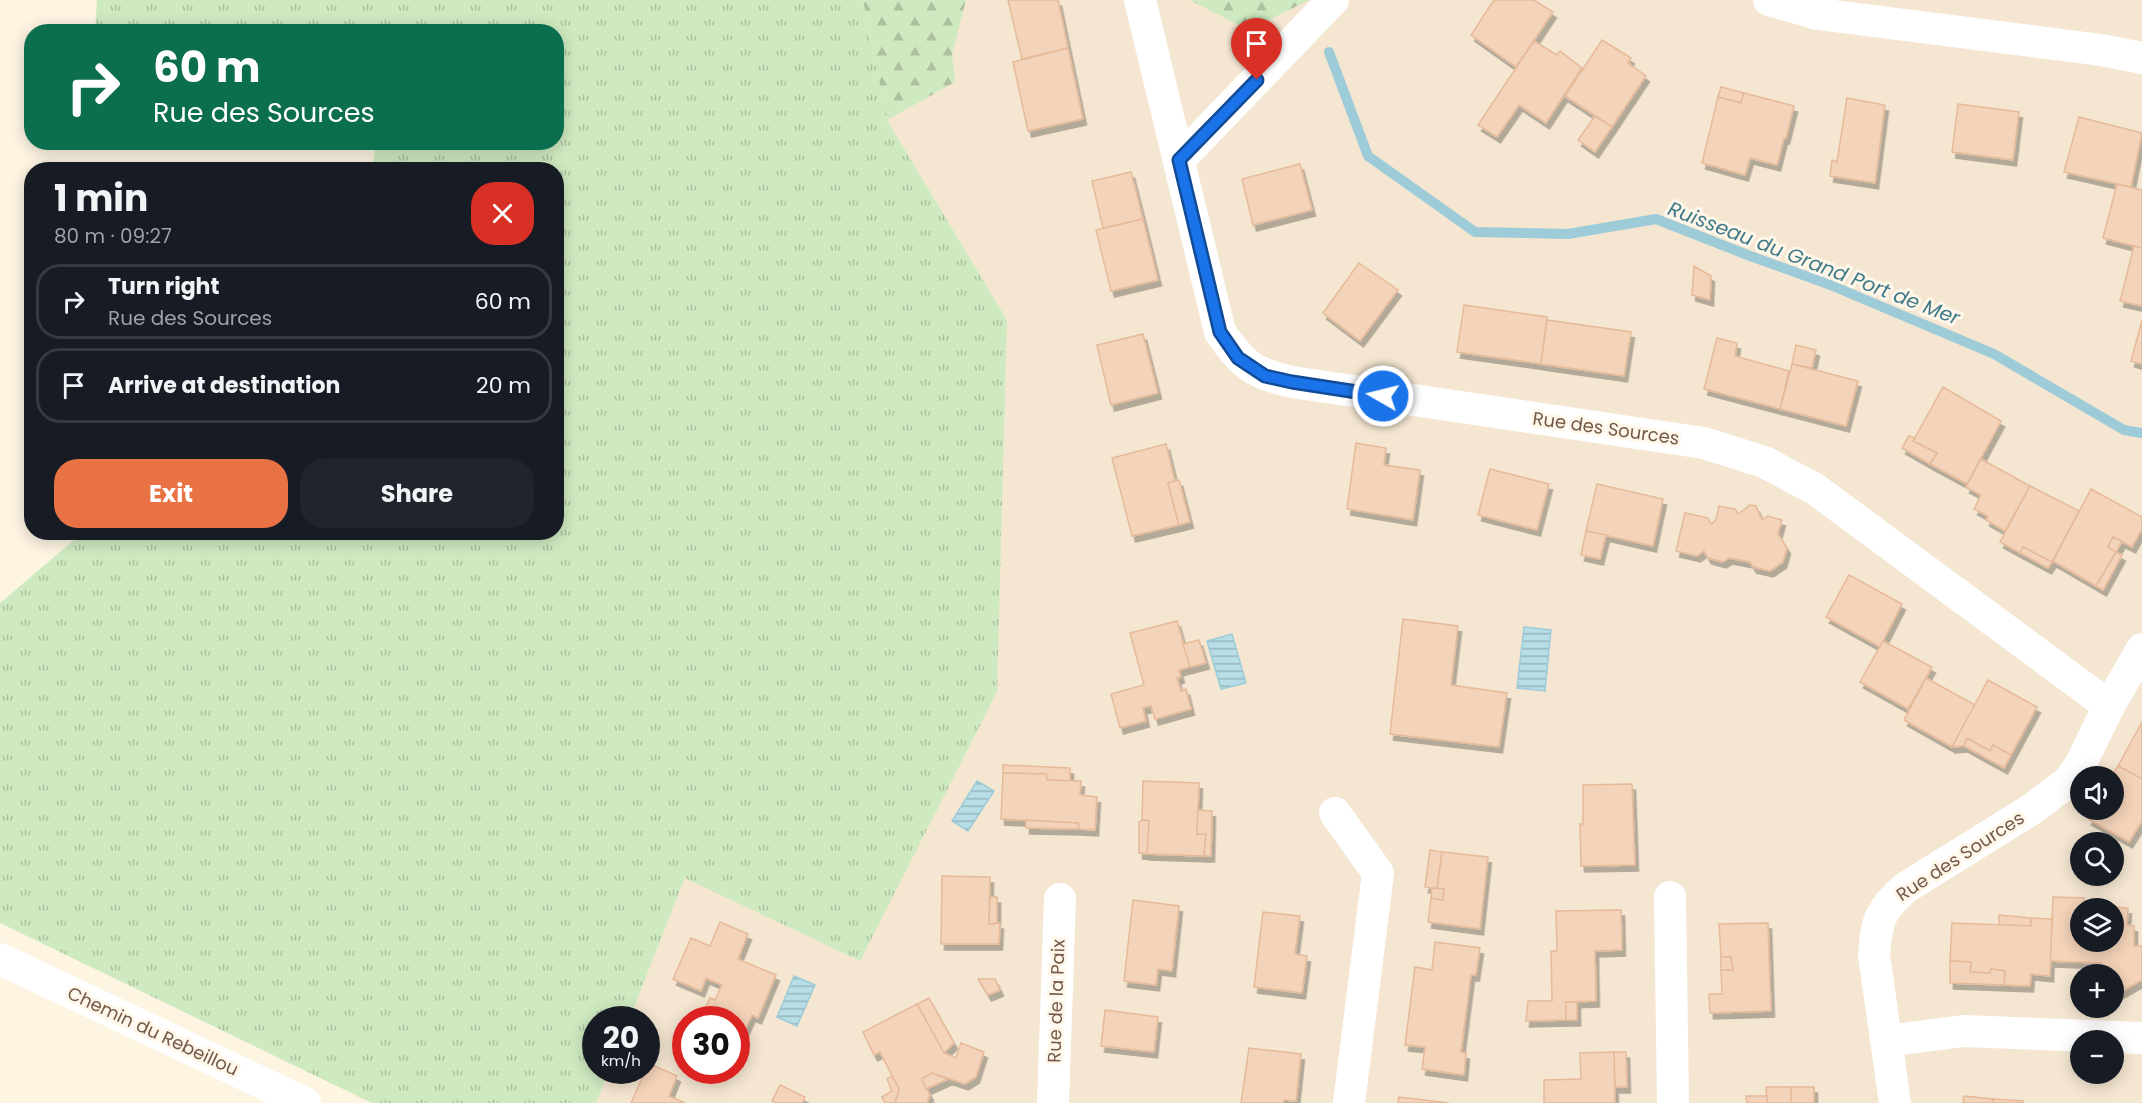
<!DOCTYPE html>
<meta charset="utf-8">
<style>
body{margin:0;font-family:Poppins,sans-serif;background:#20242c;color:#f1f3f6;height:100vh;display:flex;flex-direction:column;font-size:22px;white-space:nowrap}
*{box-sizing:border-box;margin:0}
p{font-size:20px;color:#9ea1a6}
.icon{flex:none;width:33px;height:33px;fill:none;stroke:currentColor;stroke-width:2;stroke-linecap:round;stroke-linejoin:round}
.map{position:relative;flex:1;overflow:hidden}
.sheet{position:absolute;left:24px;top:162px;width:540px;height:378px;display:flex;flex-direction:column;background:#171b24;border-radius:24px;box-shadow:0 3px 15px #0003}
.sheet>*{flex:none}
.banner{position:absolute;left:24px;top:24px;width:540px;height:126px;border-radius:24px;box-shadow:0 3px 15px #0003;background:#0b6e4f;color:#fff;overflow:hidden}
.controls{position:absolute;left:2070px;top:766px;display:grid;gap:12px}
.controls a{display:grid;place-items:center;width:54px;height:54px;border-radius:50%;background:#171b24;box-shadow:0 3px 15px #0003;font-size:30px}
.speed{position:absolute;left:582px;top:1006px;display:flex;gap:12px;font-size:30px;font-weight:700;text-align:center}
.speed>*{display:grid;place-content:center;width:78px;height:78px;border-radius:50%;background:#171b24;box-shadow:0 3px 15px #0003;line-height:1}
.speed small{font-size:15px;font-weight:400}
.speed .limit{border:9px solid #d22;background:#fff;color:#111}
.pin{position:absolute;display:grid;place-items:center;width:51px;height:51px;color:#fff;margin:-62px -26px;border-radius:50% 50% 50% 0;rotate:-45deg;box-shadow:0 0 6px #0007}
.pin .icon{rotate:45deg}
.me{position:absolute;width:66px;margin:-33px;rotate:278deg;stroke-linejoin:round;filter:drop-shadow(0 0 4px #0008)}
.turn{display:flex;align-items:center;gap:21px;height:126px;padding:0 30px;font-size:27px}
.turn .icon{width:78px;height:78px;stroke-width:2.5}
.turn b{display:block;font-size:42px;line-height:51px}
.round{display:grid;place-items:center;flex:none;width:63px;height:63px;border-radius:24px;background:#20242c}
.head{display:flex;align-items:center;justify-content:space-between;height:102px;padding:0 30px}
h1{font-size:36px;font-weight:700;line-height:45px}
.action{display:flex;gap:12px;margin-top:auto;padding:12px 30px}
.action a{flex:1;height:69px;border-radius:24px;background:#e97245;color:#fff;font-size:24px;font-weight:700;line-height:69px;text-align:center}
.action a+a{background:#20242c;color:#f1f3f6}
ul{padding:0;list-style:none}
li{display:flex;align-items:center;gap:18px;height:75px;margin:0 12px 9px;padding:0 18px;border:3px solid #363941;border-radius:24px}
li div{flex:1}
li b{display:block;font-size:22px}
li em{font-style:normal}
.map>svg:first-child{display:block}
</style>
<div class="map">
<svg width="2142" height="1103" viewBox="0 0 2142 1103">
<defs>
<pattern id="grass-tufts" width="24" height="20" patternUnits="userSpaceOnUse" patternTransform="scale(1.5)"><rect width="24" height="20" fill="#cfeac1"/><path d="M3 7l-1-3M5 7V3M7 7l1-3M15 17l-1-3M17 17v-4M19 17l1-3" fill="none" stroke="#adc19f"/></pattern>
<pattern id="forest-firs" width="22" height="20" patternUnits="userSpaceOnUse" patternTransform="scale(1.5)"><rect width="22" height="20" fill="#cfeac1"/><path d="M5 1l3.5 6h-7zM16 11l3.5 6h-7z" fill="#adc19f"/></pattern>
<pattern id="water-rules" width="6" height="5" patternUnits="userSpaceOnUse" patternTransform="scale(1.5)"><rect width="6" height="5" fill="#b7dde6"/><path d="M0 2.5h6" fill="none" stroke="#99b6bc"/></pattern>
<filter id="shadow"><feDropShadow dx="3.5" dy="6" stdDeviation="0" flood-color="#0004"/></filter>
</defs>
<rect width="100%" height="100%" fill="#fdf4e2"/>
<!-- residential -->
<path fill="#f4e6d1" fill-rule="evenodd" d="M 880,0 L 2142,0 L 2142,1103 L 596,1103 L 609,1071 L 646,1071 L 646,1020 L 629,1020 L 685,877 L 860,961 L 1007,320 L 887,120 ZM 2080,777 L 2114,777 L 2114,810 L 2080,810 ZM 2080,843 L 2114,843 L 2114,876 L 2080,876 ZM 2080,909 L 2114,909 L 2114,942 L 2080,942 ZM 2080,975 L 2114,975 L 2114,1008 L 2080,1008 ZM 686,1020 L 736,1020 L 736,1071 L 686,1071 ZM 2080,1041 L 2114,1041 L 2114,1074 L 2080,1074 Z"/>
<!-- grass -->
<path fill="url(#grass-tufts)" d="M 97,0 L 863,0 L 887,120 L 1007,320 L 997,692 L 860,961 L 685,878 L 629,1020 L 596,1020 L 596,1071 L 609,1071 L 596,1103 L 372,1103 L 0,923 L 0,603 L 74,540 L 250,532 L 556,532 L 556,170 L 372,169 L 375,150 L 283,143 L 556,142 L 556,32 L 95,31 Z"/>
<!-- forest -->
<g fill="url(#forest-firs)">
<path d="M 863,0 L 966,0 L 952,54 L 955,82 L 887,120 Z"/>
<path d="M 1190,0 L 1309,0 L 1248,30 Z"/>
</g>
<!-- water -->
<g fill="url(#water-rules)" stroke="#9dccd8" stroke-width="1.5">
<path d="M 1524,627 L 1551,630 L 1545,691 L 1517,688 Z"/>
<path d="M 1232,634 L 1246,683 L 1221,689 L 1207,641 Z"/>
<path d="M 977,781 L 994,791 L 968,831 L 952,821 Z"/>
<path d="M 794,976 L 815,985 L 797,1026 L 777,1017 Z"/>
</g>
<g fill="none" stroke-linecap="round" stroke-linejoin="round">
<!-- stream -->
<path stroke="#9dccd8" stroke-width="10" d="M 1329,52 L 1368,156 L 1475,232 L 1568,234 L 1656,219 L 1750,256 L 1828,284 L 1994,354 L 2124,430 L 2142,433"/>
</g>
<!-- building -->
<g fill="#f3d3b9" stroke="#e6ba99" stroke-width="1.5" fill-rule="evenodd" filter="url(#shadow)">
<path d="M 1008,0 L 1058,0 L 1068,48 L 1022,59 Z"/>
<path d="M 1494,0 L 1534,0 L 1553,12 L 1516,67 L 1471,35 Z"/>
<path d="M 1602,40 L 1631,58 L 1628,63 L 1646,76 L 1612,127 L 1565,96 Z"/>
<path d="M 1534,41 L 1557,55 L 1560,51 L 1582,68 L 1546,123 L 1519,105 L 1497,137 L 1478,125 Z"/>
<path d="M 1068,48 L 1083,119 L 1028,131 L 1013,62 Z"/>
<path d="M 1721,87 L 1744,93 L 1741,103 L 1718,97 Z"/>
<path d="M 1744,93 L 1794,106 L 1786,138 L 1784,138 L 1777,165 L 1750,158 L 1745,175 L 1702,163 L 1718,97 L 1741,103 Z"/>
<path d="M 1847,98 L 1885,105 L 1875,183 L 1830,176 L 1832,160 L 1837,162 Z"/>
<path d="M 1958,104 L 2019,112 L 2013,160 L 1952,152 Z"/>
<path d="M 1595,116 L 1612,127 L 1595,152 L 1578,140 Z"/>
<path d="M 2079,117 L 2142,133 L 2131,187 L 2064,172 Z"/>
<path d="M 1300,164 L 1312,210 L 1253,225 L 1242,179 Z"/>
<path d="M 1131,172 L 1143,219 L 1103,228 L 1092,181 Z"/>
<path d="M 2117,184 L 2142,190 L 2142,248 L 2103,238 Z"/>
<path d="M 1143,219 L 1158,280 L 1111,291 L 1096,230 Z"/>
<path d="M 2134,246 L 2142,248 L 2142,306 L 2120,301 Z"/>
<path d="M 1359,263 L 1398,290 L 1360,341 L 1323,313 Z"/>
<path d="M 1694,266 L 1711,276 L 1710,300 L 1692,295 Z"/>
<path d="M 1464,305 L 1547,317 L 1541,364 L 1457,352 Z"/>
<path d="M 1547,320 L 1631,332 L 1624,376 L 1541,364 Z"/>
<path d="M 2142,320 L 2142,364 L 2131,361 Z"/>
<path d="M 1143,334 L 1158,393 L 1111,405 L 1097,345 Z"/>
<path d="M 1717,338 L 1737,343 L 1735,356 L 1789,371 L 1780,409 L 1704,389 Z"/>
<path d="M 1796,345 L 1816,350 L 1812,368 L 1792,364 Z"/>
<path d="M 1792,364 L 1858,381 L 1846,426 L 1780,409 Z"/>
<path d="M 1943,387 L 2001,421 L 1967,484 L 1930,464 L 1937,453 L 1913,441 Z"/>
<path d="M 1909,436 L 1915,438 L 1913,441 L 1937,453 L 1930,464 L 1902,448 Z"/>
<path d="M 1356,443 L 1386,448 L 1384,465 L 1420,470 L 1413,520 L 1347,509 Z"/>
<path d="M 1166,444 L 1175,481 L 1168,483 L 1179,525 L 1132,536 L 1112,458 Z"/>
<path d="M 1981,459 L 2030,486 L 2005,531 L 1986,520 L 1988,516 L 1974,509 L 1981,495 L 1966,487 Z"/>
<path d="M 1490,469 L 1549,484 L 1537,530 L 1478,515 Z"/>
<path d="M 1179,480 L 1190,522 L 1179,525 L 1168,483 Z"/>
<path d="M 1597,484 L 1663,499 L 1653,546 L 1586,531 Z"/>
<path d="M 2030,486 L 2079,511 L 2052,562 L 2023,547 L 2020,553 L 2000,542 Z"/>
<path d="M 2091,489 L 2142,517 L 2142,529 L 2132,547 L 2113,537 L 2108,547 L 2116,552 L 2096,586 L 2053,561 Z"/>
<path d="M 1750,505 L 1756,506 L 1762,520 L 1768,516 L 1782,520 L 1778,534 L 1787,548 L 1783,562 L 1770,571 L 1753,567 L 1750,562 L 1729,558 L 1723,562 L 1708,558 L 1704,551 L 1697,556 L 1676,551 L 1685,513 L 1708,518 L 1711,524 L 1716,520 L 1719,506 L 1735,509 L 1738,514 Z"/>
<path d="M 1586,531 L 1606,535 L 1600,559 L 1581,555 Z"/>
<path d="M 2113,537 L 2122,541 L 2116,552 L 2108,547 Z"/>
<path d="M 2023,547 L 2052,562 L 2048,568 L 2020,553 Z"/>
<path d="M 2116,552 L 2122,555 L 2103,590 L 2096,586 Z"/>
<path d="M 1849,575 L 1902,604 L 1880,647 L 1826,617 Z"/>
<path d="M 1403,619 L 1458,626 L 1451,685 L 1507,693 L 1499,747 L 1390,734 Z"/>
<path d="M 1177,621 L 1190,667 L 1179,670 L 1181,677 L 1177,678 L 1181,691 L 1186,689 L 1191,709 L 1155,719 L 1151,706 L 1143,708 L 1146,721 L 1120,728 L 1111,694 L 1144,685 L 1130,633 Z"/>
<path d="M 1199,640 L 1206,663 L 1190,667 L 1183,644 Z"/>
<path d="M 1883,641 L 1932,667 L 1908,709 L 1860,682 Z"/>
<path d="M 1926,678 L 1975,705 L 1952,747 L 1904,720 Z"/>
<path d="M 1988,680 L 2037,707 L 2011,755 L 1993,745 L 1990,751 L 1967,738 L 1964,746 L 1952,747 Z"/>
<path d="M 2142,722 L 2142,779 L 2118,766 Z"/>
<path d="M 1967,738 L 1990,751 L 1993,745 L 2011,755 L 2004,768 L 1964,746 Z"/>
<path d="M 1003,765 L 1070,768 L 1070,781 L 1047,780 L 1046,774 L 1003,773 Z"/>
<path d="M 2118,766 L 2142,779 L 2142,821 L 2129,842 L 2088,819 L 2093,810 L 2114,810 L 2114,777 L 2111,777 Z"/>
<path d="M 1003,773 L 1046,774 L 1047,780 L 1081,781 L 1080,795 L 1097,797 L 1095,830 L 1079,829 L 1078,823 L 1001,819 Z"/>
<path d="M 1143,781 L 1199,783 L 1197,834 L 1206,834 L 1204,856 L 1147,854 L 1149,821 L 1142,820 Z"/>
<path d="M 1632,784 L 1635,865 L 1581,866 L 1580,824 L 1583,824 L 1583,785 Z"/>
<path d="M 1198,810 L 1212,811 L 1211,856 L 1204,856 L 1206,834 L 1197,834 Z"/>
<path d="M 1026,820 L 1078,823 L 1079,829 L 1026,828 Z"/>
<path d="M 1142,820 L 1149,821 L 1147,854 L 1139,853 L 1139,822 Z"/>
<path d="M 1430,850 L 1442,852 L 1437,889 L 1425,887 Z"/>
<path d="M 1442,852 L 1488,857 L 1480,929 L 1428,922 L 1431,898 L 1443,900 L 1444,889 L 1437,889 Z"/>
<path d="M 942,876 L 990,877 L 989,924 L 1000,923 L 999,944 L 941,944 Z"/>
<path d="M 1432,888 L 1444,889 L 1443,900 L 1431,898 Z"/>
<path d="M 990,897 L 997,897 L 997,923 L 989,924 Z"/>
<path d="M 2053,897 L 2084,898 L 2084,906 L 2128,908 L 2127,925 L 2134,926 L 2134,946 L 2142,946 L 2142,980 L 2119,993 L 2114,989 L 2114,975 L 2103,975 L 2105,972 L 2101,968 L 2101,963 L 2050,961 ZM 2080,909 L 2114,909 L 2114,942 L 2080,942 Z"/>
<path d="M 1133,900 L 1179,906 L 1172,971 L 1158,969 L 1156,985 L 1124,981 Z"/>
<path d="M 1621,910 L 1622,950 L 1595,951 L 1596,1001 L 1566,1002 L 1566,1020 L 1526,1021 L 1528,1001 L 1552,1001 L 1551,951 L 1557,951 L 1556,911 Z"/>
<path d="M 1263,912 L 1300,916 L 1295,954 L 1307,956 L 1302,993 L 1254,987 Z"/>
<path d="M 1999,915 L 2031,918 L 2031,926 L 1999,925 Z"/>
<path d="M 2031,918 L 2052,919 L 2050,976 L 2031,974 L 2030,986 L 2004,985 L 2005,971 L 1991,969 L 1990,973 L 1970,972 L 1971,962 L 1950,961 L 1952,923 L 2031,926 Z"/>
<path d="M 720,922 L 748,934 L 738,959 L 776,975 L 758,1018 L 752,1015 L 736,1049 L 736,1020 L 700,1020 L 710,998 L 715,1000 L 722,985 L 706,978 L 701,991 L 673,979 L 691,938 L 710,946 Z"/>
<path d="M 1768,923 L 1771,1011 L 1710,1013 L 1709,994 L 1722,994 L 1721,970 L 1733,970 L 1731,957 L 1721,957 L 1719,924 Z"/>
<path d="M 1435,942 L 1480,948 L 1476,975 L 1471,975 L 1461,1052 L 1466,1053 L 1464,1075 L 1422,1069 L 1425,1047 L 1405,1045 L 1415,967 L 1432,970 Z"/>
<path d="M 1721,957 L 1731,957 L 1733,970 L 1721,970 Z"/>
<path d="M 1950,961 L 1971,962 L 1970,972 L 1990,973 L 1991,969 L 2005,971 L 2004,985 L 1950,983 Z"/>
<path d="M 978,979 L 995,979 L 1000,990 L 988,995 Z"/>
<path d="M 929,998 L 954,1043 L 944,1053 L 917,1004 Z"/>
<rect x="1566" y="1002" width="11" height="18"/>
<path d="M 917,1004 L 944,1053 L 956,1058 L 961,1043 L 984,1052 L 976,1077 L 965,1084 L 932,1073 L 922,1079 L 930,1095 L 927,1103 L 895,1103 L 899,1089 L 880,1052 L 874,1055 L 863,1032 Z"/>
<path d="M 1105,1010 L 1158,1017 L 1154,1052 L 1101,1046 Z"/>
<path d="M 1249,1048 L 1301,1054 L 1296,1101 L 1284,1100 L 1283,1103 L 1241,1103 Z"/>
<path d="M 1614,1052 L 1626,1052 L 1627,1087 L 1615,1087 Z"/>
<path d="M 1614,1052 L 1615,1103 L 1544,1103 L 1544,1080 L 1581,1079 L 1580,1053 Z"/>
<path d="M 648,1063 L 677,1076 L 669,1096 L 685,1103 L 631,1103 L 645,1071 L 646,1071 Z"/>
<path d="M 932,1073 L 948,1079 L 926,1089 L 922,1079 Z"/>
<path d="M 892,1076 L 899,1089 L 895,1103 L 885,1103 L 882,1097 L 892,1091 L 887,1079 Z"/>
<path d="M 780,1085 L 805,1097 L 802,1103 L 777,1103 L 772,1101 Z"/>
<path d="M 1766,1087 L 1791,1087 L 1791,1103 L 1767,1103 Z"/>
<rect x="1791" y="1087" width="23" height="16"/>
<path d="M 1746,1096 L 1767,1096 L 1767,1103 L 1747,1103 Z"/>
<path d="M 1964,1096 L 1993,1099 L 1993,1103 L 1963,1103 Z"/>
<path d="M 1399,1097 L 1449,1103 L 1398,1103 Z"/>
<path d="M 1993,1099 L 2023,1101 L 2023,1103 L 1993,1103 Z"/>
</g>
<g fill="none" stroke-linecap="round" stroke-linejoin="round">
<!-- street -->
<g stroke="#fff" stroke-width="32">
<path d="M 1140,0 L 1220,332 C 1243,365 1252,373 1292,382 L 1704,443 L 1764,462 L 1815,489 L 2109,706"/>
<path d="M 1769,0 L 1818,14 L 2101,50 L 2142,58"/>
<path d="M 1179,160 L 1333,0"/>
<path d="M 1335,813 L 1378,873 L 1349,1103"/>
<path d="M 1670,897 L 1673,1103"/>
<path d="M 0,959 L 305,1103"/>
<path d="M 1887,1041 L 1963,1031 L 2142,1038"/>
<path d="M 1053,1103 L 1060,899"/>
<path d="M 1895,1103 L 1874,955 C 1877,919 1879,912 1905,888 L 2032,809 L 2069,781 L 2080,765 L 2109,706 L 2142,649"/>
</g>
</g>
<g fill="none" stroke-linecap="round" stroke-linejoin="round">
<defs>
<path id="route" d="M 1257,80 L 1179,160 L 1220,332 L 1238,358 L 1265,376 L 1292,382 L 1383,396"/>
</defs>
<!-- route casing -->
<use href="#route" stroke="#114b97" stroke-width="15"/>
<!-- route -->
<use href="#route" stroke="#1a73e8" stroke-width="10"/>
</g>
<g text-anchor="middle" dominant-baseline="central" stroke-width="6" stroke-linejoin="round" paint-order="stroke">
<!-- street labels -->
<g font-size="18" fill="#755a48" stroke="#fff7e9">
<text transform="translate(1606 428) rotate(8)">Rue des Sources</text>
<text transform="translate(1960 856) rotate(-33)">Rue des Sources</text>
<text transform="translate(1056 1001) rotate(-88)">Rue de la Paix</text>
<text transform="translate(153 1031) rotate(25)">Chemin du Rebeillou</text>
</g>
<!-- water labels -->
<g font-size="20" font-style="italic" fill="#417a89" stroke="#fff7e9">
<text transform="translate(1814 263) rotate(21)">Ruisseau du Grand Port de Mer</text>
</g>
</g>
</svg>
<div class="controls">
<a><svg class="icon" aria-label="sound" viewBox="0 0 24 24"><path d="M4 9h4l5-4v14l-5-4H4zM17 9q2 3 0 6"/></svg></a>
<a><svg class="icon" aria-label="search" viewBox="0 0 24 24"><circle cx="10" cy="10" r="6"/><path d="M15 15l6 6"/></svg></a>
<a><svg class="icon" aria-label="layers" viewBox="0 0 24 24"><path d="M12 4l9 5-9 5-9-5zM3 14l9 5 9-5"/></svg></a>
<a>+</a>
<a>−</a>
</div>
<div class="speed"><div>20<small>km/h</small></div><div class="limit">30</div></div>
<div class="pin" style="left:1257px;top:80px;background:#d93025"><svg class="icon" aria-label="arrive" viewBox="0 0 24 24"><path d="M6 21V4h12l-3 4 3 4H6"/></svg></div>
<svg class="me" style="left:1383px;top:396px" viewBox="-20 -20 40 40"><circle r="17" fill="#1a73e8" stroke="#fff" stroke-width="3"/><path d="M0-11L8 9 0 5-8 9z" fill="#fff"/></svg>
<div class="banner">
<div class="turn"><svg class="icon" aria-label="right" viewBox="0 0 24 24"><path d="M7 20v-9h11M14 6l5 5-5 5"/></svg><div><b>60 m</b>Rue des Sources</div></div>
</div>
<section class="sheet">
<div class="head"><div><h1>1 min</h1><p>80 m · 09:27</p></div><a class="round" style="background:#d93025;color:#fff"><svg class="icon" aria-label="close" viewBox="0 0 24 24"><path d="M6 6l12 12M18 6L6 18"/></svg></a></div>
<ul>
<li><svg class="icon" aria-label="right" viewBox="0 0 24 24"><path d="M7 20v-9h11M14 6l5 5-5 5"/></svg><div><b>Turn right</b><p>Rue des Sources</p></div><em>60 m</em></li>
<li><svg class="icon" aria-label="arrive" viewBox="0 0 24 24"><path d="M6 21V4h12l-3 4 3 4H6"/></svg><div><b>Arrive at destination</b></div><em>20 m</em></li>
</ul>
<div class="action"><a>Exit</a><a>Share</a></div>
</section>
</div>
